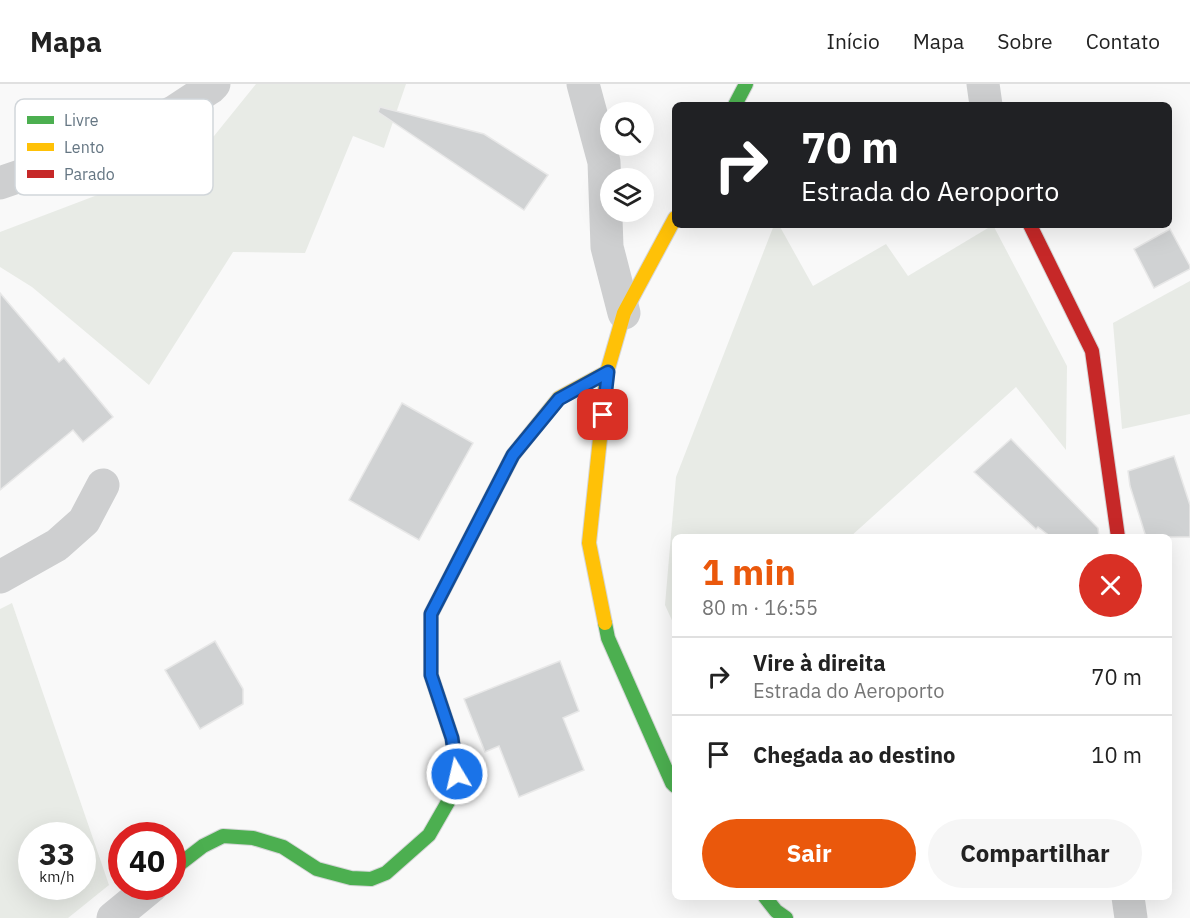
<!DOCTYPE html>
<html lang="pt">
<meta charset="utf-8">
<style>
body{margin:0;font-family:"IBM Plex Sans",sans-serif;background:#f6f6f6;color:#222;height:100vh;display:flex;flex-direction:column;font-size:22px;white-space:nowrap}
*{box-sizing:border-box;margin:0}
p{font-size:20px;color:#767676}
.icon{flex:none;width:33px;height:33px;fill:none;stroke:currentColor;stroke-width:2;stroke-linecap:round;stroke-linejoin:round}
.map{position:relative;flex:1;overflow:hidden}
.details{position:absolute;left:672px;top:450px;width:500px;height:366px;display:flex;flex-direction:column;background:#fff;border-radius:9px;box-shadow:0 6px 24px #0002}
.details>*{flex:none}
.hud{position:absolute;left:672px;top:18px;width:500px;height:126px;border-radius:9px;box-shadow:0 6px 24px #0002;background:#202124;color:#fff;overflow:hidden}
.buttons{position:absolute;left:600px;top:18px;display:grid;gap:12px}
.buttons a{display:grid;place-items:center;width:54px;height:54px;border-radius:50%;background:#fff;box-shadow:0 6px 24px #0002;font-size:30px}
.speed{position:absolute;left:18px;top:738px;display:flex;gap:12px;font-size:30px;font-weight:700;text-align:center}
.speed>*{display:grid;place-content:center;width:78px;height:78px;border-radius:50%;background:#fff;box-shadow:0 6px 24px #0002;line-height:1}
.speed small{font-size:15px;font-weight:400}
.speed .limit{border:9px solid #d22;background:#fff;color:#111}
.pin{position:absolute;display:grid;place-items:center;width:51px;height:51px;color:#fff;margin:-26px;border-radius:12px;box-shadow:0 3px 9px #0006}
.me{position:absolute;width:66px;margin:-33px;rotate:351deg;stroke-linejoin:round;filter:drop-shadow(0 0 4px #0008)}
.turn{display:flex;align-items:center;gap:21px;height:126px;padding:0 30px;font-size:27px}
.turn .icon{width:78px;height:78px;stroke-width:2.5}
.turn b{display:block;font-size:42px;line-height:51px}
.round{display:grid;place-items:center;flex:none;width:63px;height:63px;border-radius:32px;background:#f6f6f6}
.headline{display:flex;align-items:center;justify-content:space-between;height:102px;padding:0 30px}
h1{font-size:36px;font-weight:700;line-height:45px;color:#ea580c}
.button{display:flex;gap:12px;margin-top:auto;padding:12px 30px}
.button a{flex:1;height:69px;border-radius:36px;background:#ea580c;color:#fff;font-size:24px;font-weight:700;line-height:69px;text-align:center}
.button a+a{background:#f6f6f6;color:#222}
ul{padding:0;list-style:none}
li{display:flex;align-items:center;gap:18px;height:78px;padding:0 30px;border-top:2px solid #e0e0e0}
li div{flex:1}
li b{display:block;font-size:22px}
li em{font-style:normal}
header{display:flex;align-items:center;gap:36px;box-sizing:border-box;height:84px;padding:0 30px;background:#fff;border-bottom:2px solid #e0e0e0}
header strong{font-size:28px}
nav{display:flex;gap:33px;margin-inline-start:auto;font-size:21px}
.map>svg:first-child{display:block}
</style>
<header>
<strong>Mapa</strong>
<nav><a>Início</a><a>Mapa</a><a>Sobre</a><a>Contato</a></nav>
</header>
<div class="map">
<svg width="1190" height="834" viewBox="0 0 1190 834">
<rect width="100%" height="100%" fill="#f9f9f9"/>
<!-- green -->
<g fill="#e8ebe6" fill-rule="evenodd">
<path d="M 256,0 L 406,0 L 384,64 L 353,52 L 305,169 L 233,168 L 149,301 L 32,203 L 0,183 L 0,148 L 129,99 L 214,52 Z"/>
<path d="M 774,141 L 779,141 L 813,202 L 886,160 L 908,192 L 993,141 L 1067,282 L 1066,366 L 1016,303 L 850,453 L 675,453 L 675,543 L 665,521 L 676,393 Z"/>
<path d="M 1190,197 L 1190,330 L 1122,345 L 1113,239 Z"/>
<path d="M 12,519 L 109,801 L 68,834 L 0,834 L 0,525 ZM 32,752 L 82,752 L 82,802 L 32,802 Z"/>
</g>
<!-- building -->
<g fill="#d0d2d3" stroke="#e8e8e8" stroke-width="1.5">
<path d="M 380,23 L 484,50 L 548,91 L 524,126 L 378,28 Z"/>
<path d="M 1170,145 L 1190,182 L 1190,185 L 1154,204 L 1134,165 Z"/>
<path d="M 0,209 L 59,278 L 64,274 L 113,333 L 83,358 L 73,346 L 0,406 Z"/>
<path d="M 402,319 L 473,359 L 419,456 L 349,416 Z"/>
<path d="M 1011,355 L 1098,444 L 1099,453 L 1051,453 L 1038,443 L 1036,445 L 974,388 Z"/>
<path d="M 1174,372 L 1190,421 L 1190,453 L 1146,453 L 1130,402 L 1128,387 Z"/>
<path d="M 215,557 L 243,605 L 243,620 L 200,645 L 165,586 Z"/>
<path d="M 560,577 L 579,627 L 563,634 L 584,686 L 519,713 L 499,662 L 485,668 L 464,615 Z"/>
</g>
<g fill="none" stroke-linecap="round" stroke-linejoin="round">
<defs>
<g id="fast">
<path d="M 735,21 L 746,0"/>
<path d="M 605,539 L 608,554 L 672,699 L 675,702"/>
<path d="M 172,786 L 203,762 L 223,752 L 253,754 L 283,763 L 317,785 L 351,794 L 371,795 L 386,789 L 429,751 L 452,711 L 457,687"/>
<path d="M 765,813 L 776,827 L 786,834"/>
</g>
<g id="slow">
<path d="M 605,539 L 589,459 L 607,288 L 624,229 L 675,134"/>
<path d="M 457,687 L 452,654 L 431,591 L 431,530 L 513,371 L 559,314 L 607,288"/>
</g>
<path id="jam" d="M 1030,141 L 1092,267 L 1118,453"/>
</defs>
<!-- fast casing -->
<use href="#fast" stroke="#d5d6d7" stroke-width="16"/>
<!-- slow casing -->
<use href="#slow" stroke="#d5d6d7" stroke-width="16"/>
<!-- jam casing -->
<use href="#jam" stroke="#d5d6d7" stroke-width="16"/>
<!-- street -->
<g stroke="#cecfd0" stroke-width="33">
<path d="M 583,0 L 604,78 L 607,163 L 624,229"/>
<path d="M 983,0 L 986,21"/>
<path d="M 0,99 L 90,68 L 175,27 L 210,4 L 214,0"/>
<path d="M 0,493 L 57,461 L 84,437 L 103,401"/>
<path d="M 1128,813 L 1131,834"/>
<path d="M 113,834 L 152,802"/>
</g>
<!-- fast -->
<use href="#fast" stroke="#4caf50" stroke-width="14"/>
<!-- slow -->
<use href="#slow" stroke="#ffc107" stroke-width="14"/>
<!-- jam -->
<use href="#jam" stroke="#c62828" stroke-width="14"/>
</g>
<g fill="none" stroke-linecap="round" stroke-linejoin="round">
<defs>
<path id="route" d="M 457,690 L 452,654 L 431,591 L 431,530 L 513,371 L 559,315 L 608,288 L 603,331"/>
</defs>
<!-- route casing -->
<use href="#route" stroke="#114b97" stroke-width="15"/>
<!-- route -->
<use href="#route" stroke="#1a73e8" stroke-width="10"/>
</g>
<!-- legend -->
<rect x="15" y="15" width="198" height="96" rx="9" fill="#fff" stroke="#d1d6da" stroke-width="1.5"/>
<rect x="27" y="32" width="27" height="8" fill="#4caf50"/>
<rect x="27" y="59" width="27" height="8" fill="#ffc107"/>
<rect x="27" y="86" width="27" height="8" fill="#c62828"/>
<g font-size="16" fill="#657683">
<text x="64" y="42">Livre</text>
<text x="64" y="69">Lento</text>
<text x="64" y="96">Parado</text>
</g>
</svg>
<div class="buttons">
<a><svg class="icon" aria-label="search" viewBox="0 0 24 24"><circle cx="10" cy="10" r="6"/><path d="M15 15l6 6"/></svg></a>
<a><svg class="icon" aria-label="layers" viewBox="0 0 24 24"><path d="M12 4l9 5-9 5-9-5zM3 14l9 5 9-5"/></svg></a>
</div>
<div class="speed"><div>33<small>km/h</small></div><div class="limit">40</div></div>
<div class="pin" style="left:603px;top:331px;background:#d93025"><svg class="icon" aria-label="arrive" viewBox="0 0 24 24"><path d="M6 21V4h12l-3 4 3 4H6"/></svg></div>
<svg class="me" style="left:457px;top:690px" viewBox="-20 -20 40 40"><circle r="17" fill="#1a73e8" stroke="#fff" stroke-width="3"/><path d="M0-11L8 9 0 5-8 9z" fill="#fff"/></svg>
<div class="hud">
<div class="turn"><svg class="icon" aria-label="right" viewBox="0 0 24 24"><path d="M7 20v-9h11M14 6l5 5-5 5"/></svg><div><b>70 m</b>Estrada do Aeroporto</div></div>
</div>
<section class="details">
<div class="headline"><div><h1>1 min</h1><p>80 m · 16:55</p></div><a class="round" style="background:#d93025;color:#fff"><svg class="icon" aria-label="close" viewBox="0 0 24 24"><path d="M6 6l12 12M18 6L6 18"/></svg></a></div>
<ul>
<li><svg class="icon" aria-label="right" viewBox="0 0 24 24"><path d="M7 20v-9h11M14 6l5 5-5 5"/></svg><div><b>Vire à direita</b><p>Estrada do Aeroporto</p></div><em>70 m</em></li>
<li><svg class="icon" aria-label="arrive" viewBox="0 0 24 24"><path d="M6 21V4h12l-3 4 3 4H6"/></svg><div><b>Chegada ao destino</b></div><em>10 m</em></li>
</ul>
<div class="button"><a>Sair</a><a>Compartilhar</a></div>
</section>
</div>
